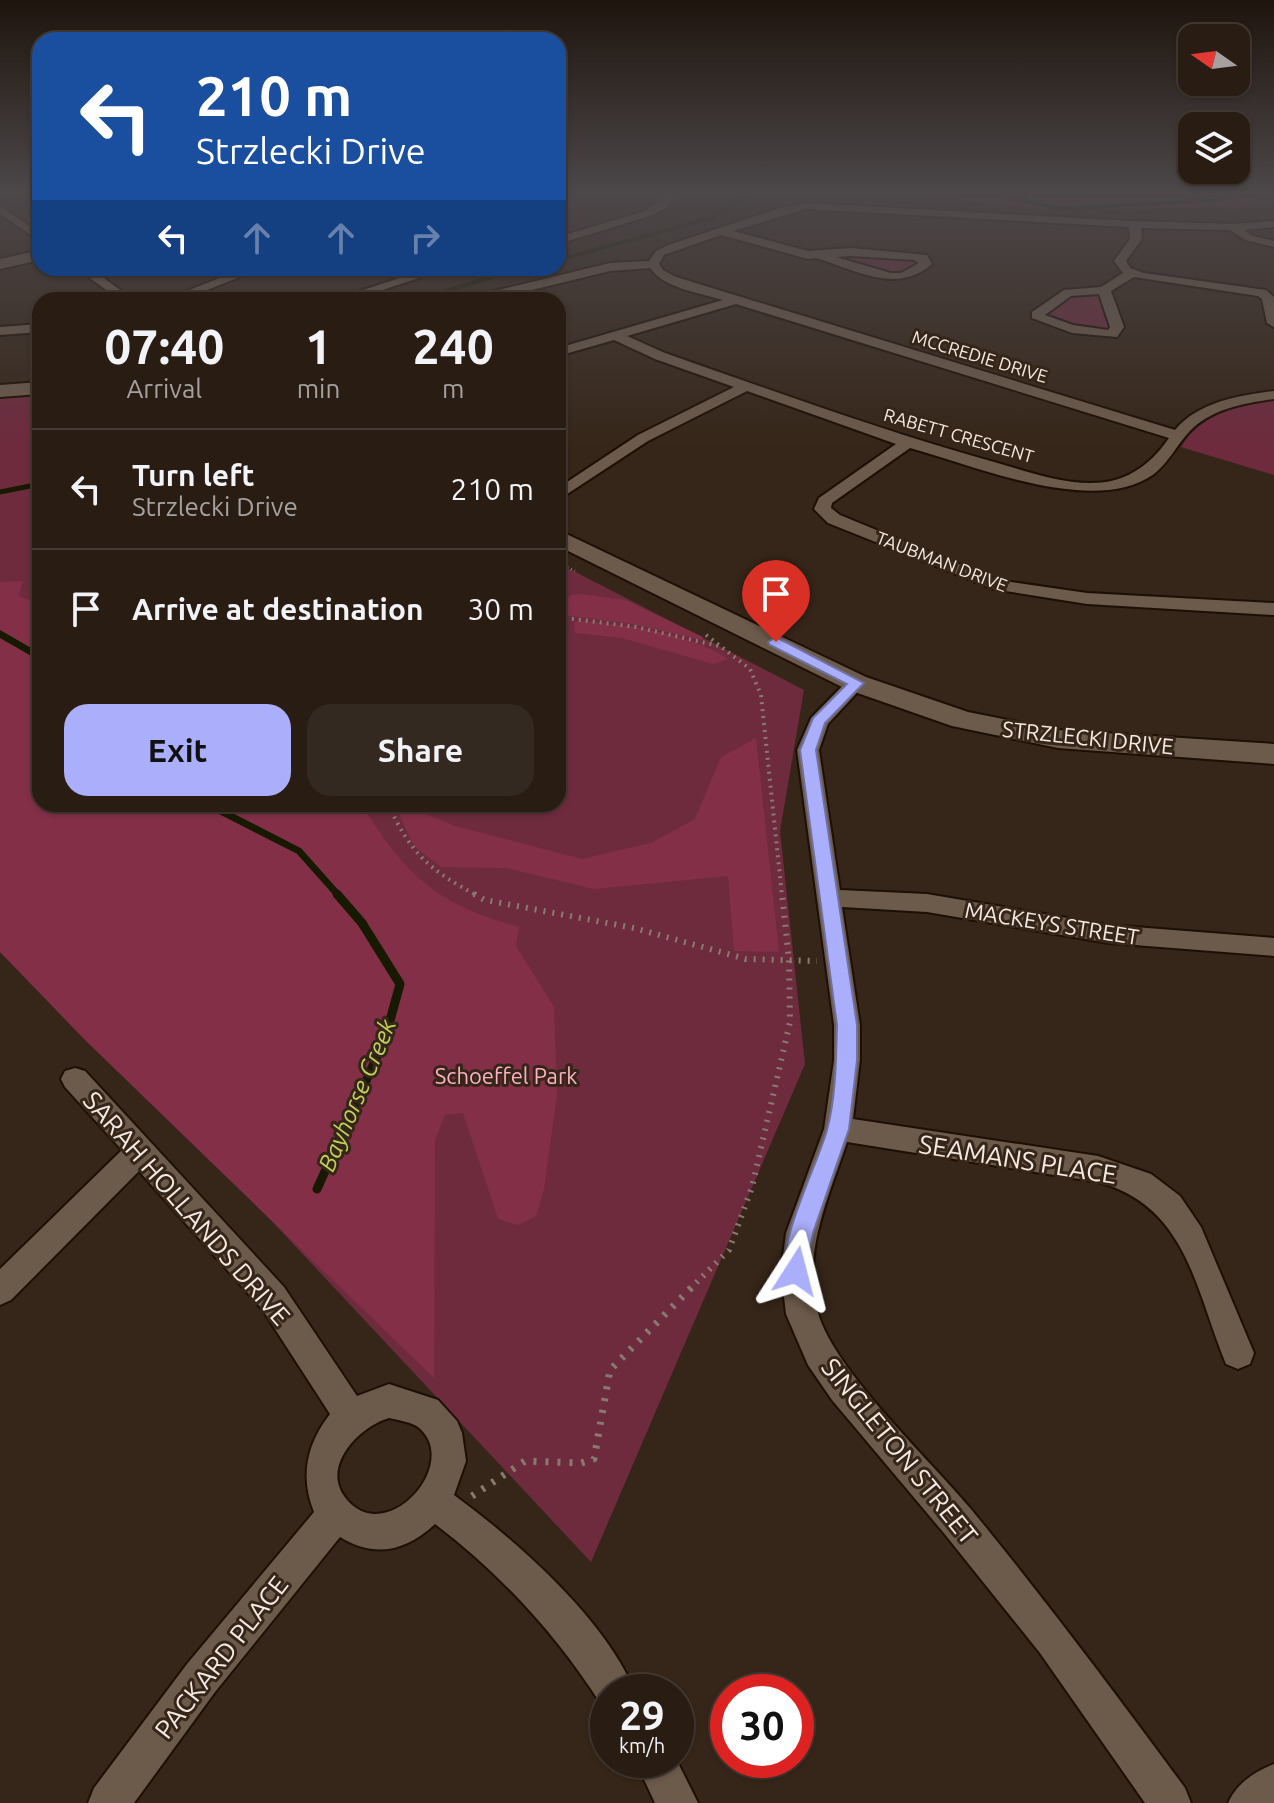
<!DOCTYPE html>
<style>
body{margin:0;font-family:Ubuntu,sans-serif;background:#342921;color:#f1f3f6;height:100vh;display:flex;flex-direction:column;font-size:30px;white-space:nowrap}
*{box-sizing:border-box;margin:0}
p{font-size:26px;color:#a5a1a0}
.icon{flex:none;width:44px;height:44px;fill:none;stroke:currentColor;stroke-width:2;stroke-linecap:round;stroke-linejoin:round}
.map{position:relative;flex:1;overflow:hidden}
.side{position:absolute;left:32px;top:292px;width:534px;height:520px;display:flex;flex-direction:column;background:#281c13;border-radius:24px;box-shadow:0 2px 6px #0004,0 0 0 2px #443a33}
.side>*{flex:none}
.banner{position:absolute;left:32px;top:32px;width:534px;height:244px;border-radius:24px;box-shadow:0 2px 6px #0004,0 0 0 2px #443a33;background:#1a4fa0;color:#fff;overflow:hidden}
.needle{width:52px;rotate:284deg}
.controls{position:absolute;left:1178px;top:24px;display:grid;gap:16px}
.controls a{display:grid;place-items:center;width:72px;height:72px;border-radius:16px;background:#281c13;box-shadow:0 2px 6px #0004,0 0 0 2px #443a33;font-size:40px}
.speed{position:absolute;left:590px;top:1674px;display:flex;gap:16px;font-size:40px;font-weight:700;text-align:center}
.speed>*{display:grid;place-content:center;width:104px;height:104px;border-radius:50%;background:#281c13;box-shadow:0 2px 6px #0004,0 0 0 2px #443a33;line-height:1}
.speed small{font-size:20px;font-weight:400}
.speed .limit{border:12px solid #d22;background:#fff;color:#111}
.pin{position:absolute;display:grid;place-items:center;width:68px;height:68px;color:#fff;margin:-82px -34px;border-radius:50% 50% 50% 0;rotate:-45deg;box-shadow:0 0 8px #0007}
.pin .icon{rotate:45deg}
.me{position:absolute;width:88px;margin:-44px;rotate:9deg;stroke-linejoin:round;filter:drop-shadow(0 0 6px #0008)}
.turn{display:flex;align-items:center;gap:28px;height:168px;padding:0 32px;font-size:36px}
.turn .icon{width:104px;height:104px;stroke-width:2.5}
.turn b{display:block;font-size:56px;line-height:68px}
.lanes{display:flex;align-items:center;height:76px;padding:0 32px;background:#0003;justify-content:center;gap:40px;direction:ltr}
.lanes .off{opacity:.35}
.eta{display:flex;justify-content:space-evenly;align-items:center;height:136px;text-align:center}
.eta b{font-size:48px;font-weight:700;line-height:56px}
.button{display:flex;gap:16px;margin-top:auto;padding:16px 32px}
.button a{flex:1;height:92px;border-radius:24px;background:#abaffb;color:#111;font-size:32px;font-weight:700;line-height:92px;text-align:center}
.button a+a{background:#342921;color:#f1f3f6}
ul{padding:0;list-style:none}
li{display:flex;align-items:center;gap:24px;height:120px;padding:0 32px;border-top:2px solid #443a33}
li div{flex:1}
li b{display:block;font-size:30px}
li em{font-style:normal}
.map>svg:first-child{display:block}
</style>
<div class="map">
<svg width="1274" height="1803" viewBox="0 0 1274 1803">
<rect width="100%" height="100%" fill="#362619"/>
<!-- green -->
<g fill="#6e2b3e">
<path d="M 844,255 L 907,258 L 919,264 C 893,283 865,267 837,259 Z"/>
<path d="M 1101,293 L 1111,329 L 1091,331 L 1045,318 L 1045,311 L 1074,294 Z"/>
<path d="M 40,394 L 40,804 L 558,804 L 558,563 L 804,690 L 780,831 L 805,1064 L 591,1562 L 78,1014 L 0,922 L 0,398 Z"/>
<path d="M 1274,400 L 1274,475 L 1181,447 C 1201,414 1237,405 1274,400 Z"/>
</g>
<!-- forest -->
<g fill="#832f48">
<path d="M 900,193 L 1049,193 L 1063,197 L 1100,193 L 1274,194 L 1235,207 L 1049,210 Z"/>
<path d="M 23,581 L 18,596 L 40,604 L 40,804 L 361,804 C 407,876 435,904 519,927 L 516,946 L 554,1007 L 557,1095 L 544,1189 L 536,1216 L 518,1225 L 498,1219 L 463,1113 L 445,1115 L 435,1140 L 434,1378 L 85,1040 L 0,952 L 0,582 Z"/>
<path d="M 581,594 L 625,600 L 703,637 L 702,640 L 637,625 L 558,614 L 558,606 L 571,595 Z"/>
<path d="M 580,621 C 627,624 688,633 728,659 L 713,664 L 622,638 L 575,633 L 574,622 Z"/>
<path d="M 756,738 L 779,952 L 734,951 L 728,876 L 594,889 L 506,868 L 441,867 L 414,846 L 394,804 L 402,804 L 455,826 L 582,859 L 651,843 L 695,819 L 721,757 Z"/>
</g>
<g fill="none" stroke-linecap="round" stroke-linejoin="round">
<!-- stream-far3 -->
<g stroke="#171a00" stroke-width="4">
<path d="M 990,193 L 1061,209 L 1216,200 L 1237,193"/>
<path d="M 558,260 L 711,218 L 753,193"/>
<path d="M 417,300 L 521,268"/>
</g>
<!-- stream-far2 -->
<path stroke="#171a00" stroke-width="5" d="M 0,492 L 40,484"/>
<!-- stream-far1 -->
<g stroke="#171a00" stroke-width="7">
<path d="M 0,634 L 40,657"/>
<path d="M 207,804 L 299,851 L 339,896"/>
</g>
<!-- stream -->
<path stroke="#171a00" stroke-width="9" d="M 317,1189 L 385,1039 L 400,984 L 362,923 L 337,894"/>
<defs>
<g id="street">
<path d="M 669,193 L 680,193 L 665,209 L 653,215 L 558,244 L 558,237 L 645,211 Z"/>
<path d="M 806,203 L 1131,221 L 1233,224 L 1274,221 L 1274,227 L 1244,230 L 1253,236 L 1274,241 L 1274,247 L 1245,240 L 1230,230 L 1141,228 L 1142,239 L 1126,261 L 1130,268 L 1144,273 L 1266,290 L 1274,297 L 1274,327 L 1267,323 L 1262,299 L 1258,296 L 1134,277 L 1111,291 L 1124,327 L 1117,337 L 1072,333 L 1032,318 L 1032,312 L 1064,290 L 1101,287 L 1123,273 L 1114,261 L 1130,239 L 1129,227 L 806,209 L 733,231 L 808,251 L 851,248 L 927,255 L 932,264 C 897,295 855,270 816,258 L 808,259 L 721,235 L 664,255 L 659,264 L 663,270 L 676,277 L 1175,430 C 1198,402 1240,395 1274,391 L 1274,399 C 1245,403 1210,409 1189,432 C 1177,445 1169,462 1154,474 C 1094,517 976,466 910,448 L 832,503 L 831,508 L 840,515 L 998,580 L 1087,593 L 1274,603 L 1274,615 L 1087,604 L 993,589 L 828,523 L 814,509 L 819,498 L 896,444 L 747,391 L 648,441 L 558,500 L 558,488 L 638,435 L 734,387 L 655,359 L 614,340 L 558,356 L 558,348 L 723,300 C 700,293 663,288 650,268 L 610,271 L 490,300 L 468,300 L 470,297 L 610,263 L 649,261 L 656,251 L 671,244 L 780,208 ZM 851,256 L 914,260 L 919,263 L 901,273 L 891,273 L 836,257 ZM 1099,294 L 1110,327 L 1108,330 L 1073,325 L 1045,315 L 1071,296 ZM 736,304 L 1169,438 C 1154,460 1133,478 1106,482 C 1068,487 1030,472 994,462 C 882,431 774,391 665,353 L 627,336 Z"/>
<path d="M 0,206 L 40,233 L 40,241 L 0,214 Z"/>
<path d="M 76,268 L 90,268 L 134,300 L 120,300 Z"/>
<path d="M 245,268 L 262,268 L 182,300 L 164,300 Z"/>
<path d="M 430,268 L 449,268 L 352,300 L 333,300 Z"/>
<path d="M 40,324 L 40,332 L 0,335 L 0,327 Z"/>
<path d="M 856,677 L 866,683 L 828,724 L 819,750 L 840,890 L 927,894 L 1109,925 L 1274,938 L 1274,956 L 1109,943 L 927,912 L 842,907 L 860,1025 L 860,1060 L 853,1119 L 1098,1156 L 1151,1174 L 1180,1196 L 1201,1227 L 1254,1353 L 1250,1364 L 1238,1369 L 1226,1364 C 1195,1289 1187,1206 1098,1182 L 847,1142 C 829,1197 801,1254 818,1313 C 834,1370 930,1460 970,1508 C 1045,1599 1115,1693 1185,1788 L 1191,1803 L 1145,1803 L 1040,1653 L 943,1532 L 832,1400 L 808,1365 L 786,1314 L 781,1271 L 786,1233 L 824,1129 L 834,1060 L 834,1025 L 797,750 L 811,718 L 849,679 Z"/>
<path d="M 75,1068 L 85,1071 L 284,1287 L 357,1396 L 389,1384 L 438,1400 L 457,1421 L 462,1433 L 466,1461 L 454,1495 C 518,1542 605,1619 635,1692 L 608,1692 L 608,1708 L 602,1706 C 557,1635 502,1575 435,1524 C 405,1552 374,1558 340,1537 L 215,1692 L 134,1803 L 88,1803 L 94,1788 L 187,1664 L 314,1512 C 300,1477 306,1445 330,1414 L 262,1309 L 139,1171 L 11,1300 L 0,1305 L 0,1269 L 122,1150 L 65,1087 L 61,1079 L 65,1071 ZM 389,1418 C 398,1420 411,1422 418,1427 C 462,1462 389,1546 348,1501 C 318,1469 358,1427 389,1418 Z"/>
<path d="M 676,1759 L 698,1803 L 655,1803 L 635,1760 Z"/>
<path d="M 1274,1764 L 1274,1803 L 1228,1803 C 1237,1783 1254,1772 1274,1764 Z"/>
</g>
<g id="secondary">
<path d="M 40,250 L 40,260 L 0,269 L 0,259 Z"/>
<path d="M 40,382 L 40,394 L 0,397 L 0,385 Z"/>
<path d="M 558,530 L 866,677 L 968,712 L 1058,730 L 1274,744 L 1274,764 L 1058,748 L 952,726 L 846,689 L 558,546 Z"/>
</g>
</defs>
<!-- street casing -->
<use href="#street" stroke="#1d0f04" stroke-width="4"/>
<!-- secondary casing -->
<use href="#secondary" stroke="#1d0f04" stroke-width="4"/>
<!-- path-far3 -->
<g stroke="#887a6f" stroke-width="3" stroke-dasharray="1 3" stroke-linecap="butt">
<path d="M 1224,210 L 1274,200"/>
<path d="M 560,564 L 575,571"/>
</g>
<!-- path-far2 -->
<g stroke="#887a6f" stroke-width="4" stroke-dasharray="2 5" stroke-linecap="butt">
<path d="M 558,617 L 636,627 L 719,646"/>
<path d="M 706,635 L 750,669 L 761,695 L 782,896"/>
<path d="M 388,804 C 411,854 429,870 478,896"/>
</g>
<!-- path-far1 -->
<g stroke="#887a6f" stroke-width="6" stroke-dasharray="2 7" stroke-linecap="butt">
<path d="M 474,894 L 485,900 L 634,928 L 746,959 L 817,961"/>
<path d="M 690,1289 L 729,1250 L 752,1187 L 790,1022 L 789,960 L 782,894"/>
</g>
<!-- path -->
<path stroke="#887a6f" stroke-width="7" stroke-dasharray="3 9" stroke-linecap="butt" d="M 472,1496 L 525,1461 L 581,1463 L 594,1459 L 610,1370 L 692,1287"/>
<!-- street -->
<use href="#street" fill="#6c5a4b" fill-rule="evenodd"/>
<!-- secondary -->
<use href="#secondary" fill="#6c5a4b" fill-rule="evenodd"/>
</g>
<!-- sky -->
<linearGradient id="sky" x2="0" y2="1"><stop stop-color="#1e150e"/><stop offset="0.43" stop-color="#4c4749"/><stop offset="1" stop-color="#4c4749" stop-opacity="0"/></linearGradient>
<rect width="1274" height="445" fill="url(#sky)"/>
<!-- route -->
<path fill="#abaffb" stroke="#6f72a3" stroke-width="2" d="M 776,637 L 864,683 L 825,723 L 816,750 L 857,1025 L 857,1060 L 849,1129 L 813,1233 L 804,1279 L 796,1282 L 787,1279 C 774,1248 818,1164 827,1130 C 836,1097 836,1059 837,1025 L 800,750 L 813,718 L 847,684 L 770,645 L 768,642 Z"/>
<g text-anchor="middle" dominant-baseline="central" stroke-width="6" stroke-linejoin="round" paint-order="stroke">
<!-- far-street labels -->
<g font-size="18" fill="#f5eae2" stroke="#362619">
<text transform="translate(980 356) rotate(17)">MCCREDIE DRIVE</text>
<text transform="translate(959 435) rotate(16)">RABETT CRESCENT</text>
<text transform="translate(942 561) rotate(21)">TAUBMAN DRIVE</text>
</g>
<!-- street labels -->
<g font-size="22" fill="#f5eae2" stroke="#362619">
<text transform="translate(1088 737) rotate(6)">STRZLECKI DRIVE</text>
<text transform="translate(1052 923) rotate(9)">MACKEYS STREET</text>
</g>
<!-- park labels -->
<g font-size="22" fill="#fcb1c2" stroke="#362619">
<text x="506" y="1075">Schoeffel Park</text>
</g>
<!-- water labels -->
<g font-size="24" font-style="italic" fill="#c1d157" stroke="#362619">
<text transform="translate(357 1095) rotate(-67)">Bayhorse Creek</text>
</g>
<!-- near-street labels -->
<g font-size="26" fill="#f5eae2" stroke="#362619">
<text transform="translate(1018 1159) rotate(9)">SEAMANS PLACE</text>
<text transform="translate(187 1208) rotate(49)">SARAH HOLLANDS DRIVE</text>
<text transform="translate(900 1451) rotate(51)">SINGLETON STREET</text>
<text transform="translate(221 1657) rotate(-52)">PACKARD PLACE</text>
</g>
</g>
</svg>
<div class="controls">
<a><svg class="needle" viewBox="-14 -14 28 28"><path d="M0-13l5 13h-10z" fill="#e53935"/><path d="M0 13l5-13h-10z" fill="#a5a1a0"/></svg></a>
<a><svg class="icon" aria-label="layers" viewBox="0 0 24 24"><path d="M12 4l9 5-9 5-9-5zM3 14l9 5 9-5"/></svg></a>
</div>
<div class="speed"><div>29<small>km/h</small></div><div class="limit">30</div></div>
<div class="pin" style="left:776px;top:642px;background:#d93025"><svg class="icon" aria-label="arrive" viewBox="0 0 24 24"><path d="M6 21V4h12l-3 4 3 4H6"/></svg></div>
<svg class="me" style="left:796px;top:1271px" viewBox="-20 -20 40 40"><path d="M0-17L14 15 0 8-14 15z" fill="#abaffb" stroke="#fff" stroke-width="4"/></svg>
<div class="banner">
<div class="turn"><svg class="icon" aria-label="left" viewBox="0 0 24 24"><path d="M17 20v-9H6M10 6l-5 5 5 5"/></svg><div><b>210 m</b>Strzlecki Drive</div></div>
<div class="lanes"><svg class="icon" aria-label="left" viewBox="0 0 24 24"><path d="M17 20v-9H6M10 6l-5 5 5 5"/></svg><svg class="icon off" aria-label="ahead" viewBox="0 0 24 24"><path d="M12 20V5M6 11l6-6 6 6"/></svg><svg class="icon off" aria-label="ahead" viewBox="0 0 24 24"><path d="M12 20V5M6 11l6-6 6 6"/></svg><svg class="icon off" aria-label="right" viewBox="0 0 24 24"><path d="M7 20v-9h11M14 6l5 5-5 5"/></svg></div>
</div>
<section class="side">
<div class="eta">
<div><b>07:40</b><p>Arrival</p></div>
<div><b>1</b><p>min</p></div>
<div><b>240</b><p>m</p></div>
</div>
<ul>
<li><svg class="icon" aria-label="left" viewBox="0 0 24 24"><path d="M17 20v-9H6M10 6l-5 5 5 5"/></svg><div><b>Turn left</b><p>Strzlecki Drive</p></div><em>210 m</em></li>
<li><svg class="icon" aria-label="arrive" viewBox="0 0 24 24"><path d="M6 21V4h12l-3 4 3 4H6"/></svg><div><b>Arrive at destination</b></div><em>30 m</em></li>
</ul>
<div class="button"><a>Exit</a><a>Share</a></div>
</section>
</div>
